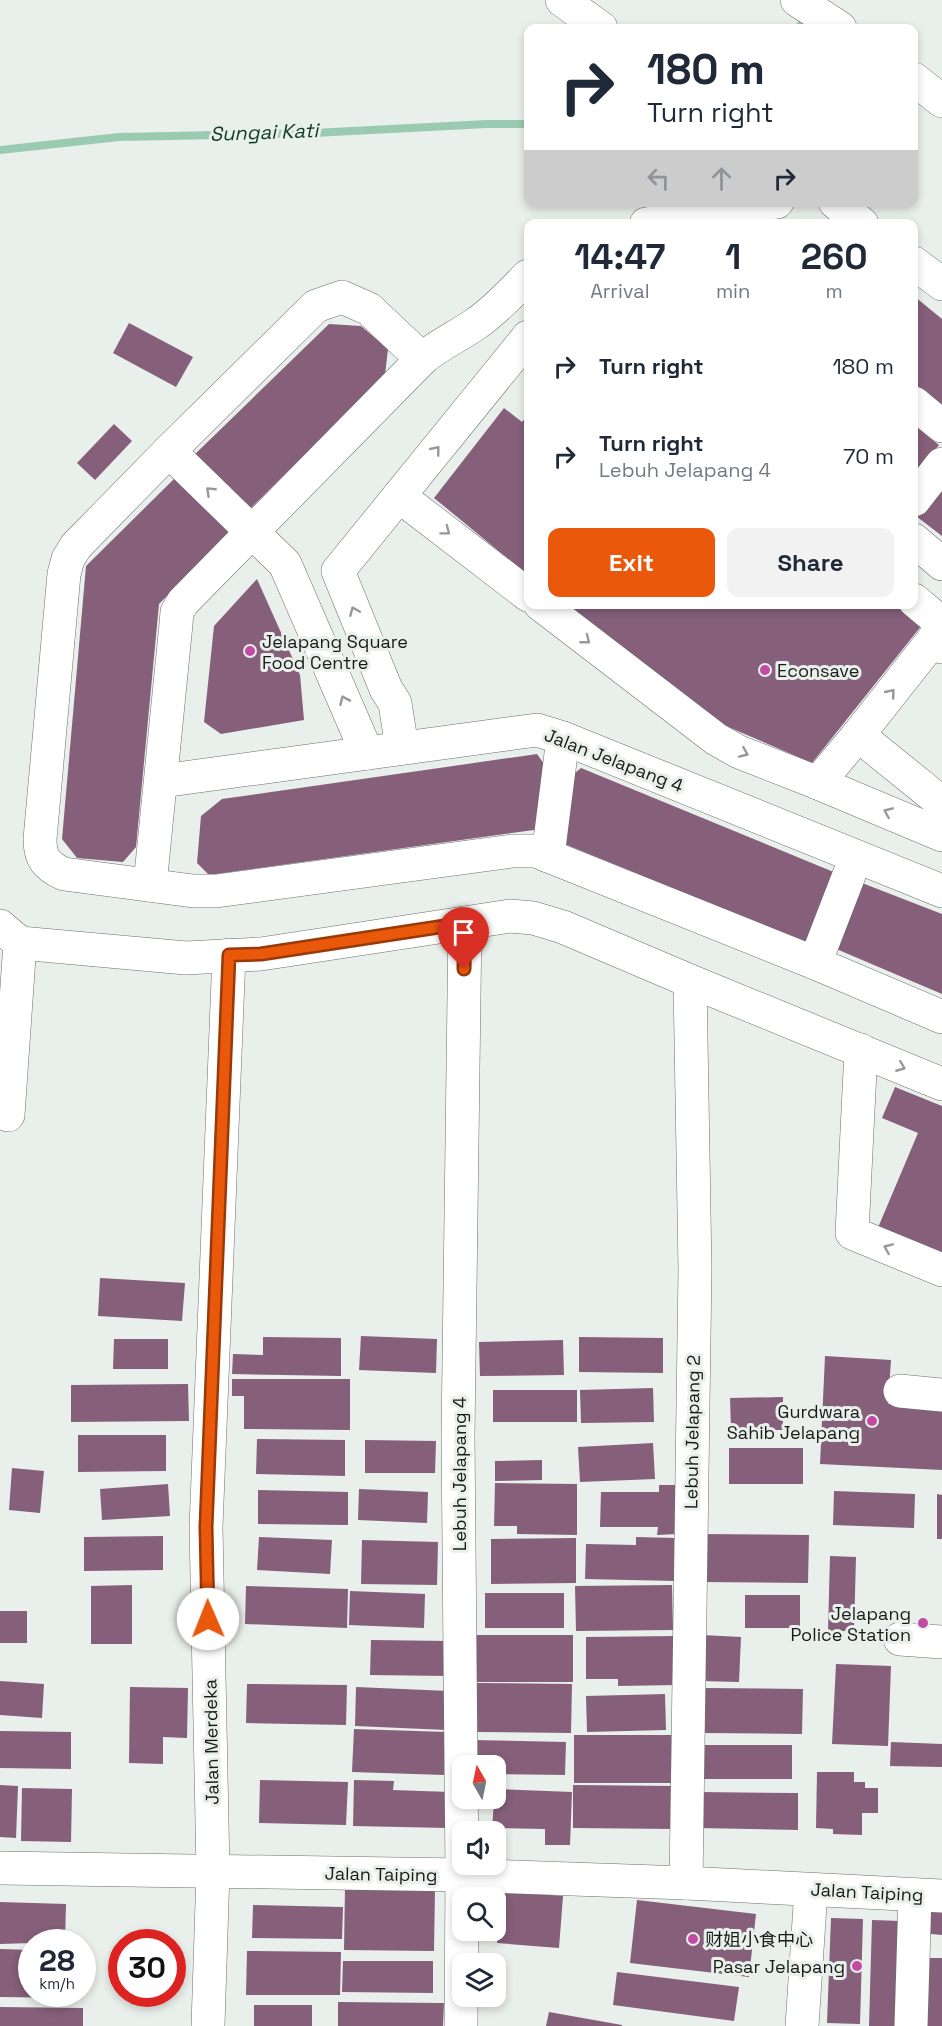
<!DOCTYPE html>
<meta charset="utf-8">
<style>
body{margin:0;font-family:"Space Grotesk","Noto Sans SC",sans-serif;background:#f2f2f3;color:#1f2937;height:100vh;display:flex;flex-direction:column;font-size:22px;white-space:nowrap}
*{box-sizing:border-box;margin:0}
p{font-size:20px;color:#747a83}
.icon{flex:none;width:33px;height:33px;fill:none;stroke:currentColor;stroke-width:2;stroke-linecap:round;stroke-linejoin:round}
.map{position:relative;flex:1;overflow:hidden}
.panel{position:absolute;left:524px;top:219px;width:394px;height:390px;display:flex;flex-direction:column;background:#fff;border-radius:12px;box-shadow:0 3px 9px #0003}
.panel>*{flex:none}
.top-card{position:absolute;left:524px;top:24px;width:394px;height:183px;border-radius:12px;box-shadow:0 3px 9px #0003;background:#fff;color:#1f2937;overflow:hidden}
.needle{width:39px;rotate:351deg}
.buttons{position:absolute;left:452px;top:1755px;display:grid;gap:12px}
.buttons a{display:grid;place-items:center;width:54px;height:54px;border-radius:12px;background:#fff;box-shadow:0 3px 9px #0003;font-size:30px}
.speed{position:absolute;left:18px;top:1929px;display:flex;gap:12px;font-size:30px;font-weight:700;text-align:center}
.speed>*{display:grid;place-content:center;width:78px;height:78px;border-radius:50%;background:#fff;box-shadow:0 3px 9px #0003;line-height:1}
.speed small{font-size:15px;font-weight:400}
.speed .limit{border:9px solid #d22;background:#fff;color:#111}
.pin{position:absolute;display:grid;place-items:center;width:51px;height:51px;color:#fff;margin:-62px -26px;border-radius:50% 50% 50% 0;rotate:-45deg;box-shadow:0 0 6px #0007}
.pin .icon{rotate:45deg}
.me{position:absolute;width:66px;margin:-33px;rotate:359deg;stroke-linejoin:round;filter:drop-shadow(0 0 4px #0008)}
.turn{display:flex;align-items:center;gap:21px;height:126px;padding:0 24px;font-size:27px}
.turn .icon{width:78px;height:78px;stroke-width:2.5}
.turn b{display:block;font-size:42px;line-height:51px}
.lanes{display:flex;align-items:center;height:57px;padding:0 24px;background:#0003;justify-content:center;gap:30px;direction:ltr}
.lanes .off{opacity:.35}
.eta{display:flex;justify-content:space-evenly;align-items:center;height:102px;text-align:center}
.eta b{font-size:36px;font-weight:700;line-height:42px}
.action{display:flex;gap:12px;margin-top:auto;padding:12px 24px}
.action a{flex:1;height:69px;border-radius:12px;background:#ea580c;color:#fff;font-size:24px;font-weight:700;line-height:69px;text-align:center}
.action a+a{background:#f2f2f3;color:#1f2937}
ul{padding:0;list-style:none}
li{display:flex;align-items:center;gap:18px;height:90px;padding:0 24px}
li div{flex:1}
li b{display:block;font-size:22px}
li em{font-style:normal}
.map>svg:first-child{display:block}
</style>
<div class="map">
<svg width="942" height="2026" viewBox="0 0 942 2026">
<rect width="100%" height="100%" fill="#e9efeb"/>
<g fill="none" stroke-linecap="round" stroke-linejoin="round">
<!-- stream -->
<g stroke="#9acbb0" stroke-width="8">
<path d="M 798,28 L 808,16"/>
<path d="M 0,150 L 119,137 L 314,133 L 487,124 L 528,124"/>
</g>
</g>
<!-- building -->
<g fill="#865f7a">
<path d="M 914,296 L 942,319 L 942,409 L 914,386 Z"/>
<path d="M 129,323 L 193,357 L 176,387 L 113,353 Z"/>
<path d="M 329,324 L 361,326 L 388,349 L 385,375 L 248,511 L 191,458 Z"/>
<path d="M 504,408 L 522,422 L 528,415 L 528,575 L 434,498 Z"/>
<path d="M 114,424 L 132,441 L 95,480 L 77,463 Z"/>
<path d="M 914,425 L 939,445 L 914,477 Z"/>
<path d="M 175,478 L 231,531 L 159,604 L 136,847 L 123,862 L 77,858 L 62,839 L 86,566 Z"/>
<path d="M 942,483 L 942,536 L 916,516 Z"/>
<path d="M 257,579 L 300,675 L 304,720 L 221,734 L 204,722 L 214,626 Z"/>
<path d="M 564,604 L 896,604 L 922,625 L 812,763 L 698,714 Z"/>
<path d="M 537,754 L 547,768 L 541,829 L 209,875 L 197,863 L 201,816 L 222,799 Z"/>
<path d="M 581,768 L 836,873 L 809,944 L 562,843 L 570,777 Z"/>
<path d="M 862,883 L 942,914 L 942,994 L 834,948 Z"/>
<path d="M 895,1087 L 942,1106 L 942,1257 L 877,1230 L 918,1133 L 882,1118 Z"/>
<path d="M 100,1278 L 185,1283 L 182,1321 L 98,1316 Z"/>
<path d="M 361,1336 L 437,1339 L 436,1373 L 359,1370 Z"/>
<path d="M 263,1337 L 341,1338 L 341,1376 L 232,1374 L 233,1354 L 263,1355 Z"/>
<path d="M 579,1337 L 663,1338 L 663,1373 L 579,1372 Z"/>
<path d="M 114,1339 L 168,1339 L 168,1369 L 113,1369 Z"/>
<path d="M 563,1340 L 564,1375 L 480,1376 L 479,1342 Z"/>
<path d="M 825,1356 L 891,1360 L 888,1404 L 942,1407 L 942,1470 L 820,1464 Z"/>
<path d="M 232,1379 L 350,1379 L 350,1430 L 244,1429 L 244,1396 L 232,1396 Z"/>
<path d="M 188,1384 L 189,1421 L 71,1422 L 71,1385 Z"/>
<path d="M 653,1388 L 654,1422 L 581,1423 L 580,1390 Z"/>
<rect x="493" y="1390" width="84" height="32"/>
<path d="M 783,1397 L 783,1430 L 731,1430 L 730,1398 Z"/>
<path d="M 78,1435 L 166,1435 L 166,1471 L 78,1472 Z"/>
<path d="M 257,1439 L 345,1440 L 345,1476 L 256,1474 Z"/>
<path d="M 365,1440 L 436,1441 L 435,1473 L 365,1473 Z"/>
<path d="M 653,1443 L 655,1479 L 580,1482 L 578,1447 Z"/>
<rect x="729" y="1448" width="74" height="36"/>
<path d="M 542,1460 L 542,1480 L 495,1481 L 495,1461 Z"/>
<path d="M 12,1468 L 44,1471 L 40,1513 L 9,1510 Z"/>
<path d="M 495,1483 L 577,1484 L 577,1535 L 517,1534 L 517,1526 L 494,1526 Z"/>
<path d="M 168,1484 L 170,1516 L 102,1520 L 100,1489 Z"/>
<path d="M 659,1485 L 677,1485 L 677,1534 L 657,1535 L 658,1527 L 600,1527 L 601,1492 L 659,1492 Z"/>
<path d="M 359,1489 L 428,1492 L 427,1523 L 358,1520 Z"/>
<path d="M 258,1490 L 348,1492 L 348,1525 L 258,1524 Z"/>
<path d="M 834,1491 L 915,1494 L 914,1528 L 833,1525 Z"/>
<path d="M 937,1494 L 942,1495 L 942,1539 L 937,1539 Z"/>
<path d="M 698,1534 L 809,1535 L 808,1583 L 697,1582 Z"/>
<path d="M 163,1536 L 163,1570 L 84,1571 L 84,1537 Z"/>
<path d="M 259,1537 L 332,1540 L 330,1574 L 257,1570 Z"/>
<path d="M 636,1537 L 676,1538 L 675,1581 L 585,1579 L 586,1544 L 636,1545 Z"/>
<path d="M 576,1538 L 576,1583 L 491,1584 L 491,1539 Z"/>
<path d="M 362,1540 L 438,1542 L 437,1585 L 361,1584 Z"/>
<path d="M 830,1556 L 856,1557 L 854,1631 L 828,1631 Z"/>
<path d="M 132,1585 L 132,1644 L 91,1644 L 91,1586 Z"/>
<path d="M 672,1585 L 673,1630 L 576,1631 L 575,1586 Z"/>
<path d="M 246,1586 L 348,1589 L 347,1628 L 245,1624 Z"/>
<path d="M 350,1591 L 425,1594 L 424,1628 L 349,1625 Z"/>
<rect x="485" y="1593" width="79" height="35"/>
<rect x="745" y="1595" width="55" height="33"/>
<rect x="0" y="1611" width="27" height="32"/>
<rect x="476" y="1635" width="97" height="47"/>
<path d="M 702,1635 L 741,1637 L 739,1682 L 700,1681 Z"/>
<path d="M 677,1636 L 677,1685 L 618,1686 L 618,1679 L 586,1679 L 586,1637 Z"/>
<path d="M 371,1640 L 449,1641 L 448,1676 L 370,1675 Z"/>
<path d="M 836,1664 L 891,1666 L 888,1746 L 832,1744 Z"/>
<path d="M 0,1681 L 44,1684 L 42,1718 L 0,1715 Z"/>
<path d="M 476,1683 L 572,1684 L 571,1733 L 475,1732 Z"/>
<path d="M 247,1684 L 347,1685 L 346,1725 L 246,1723 Z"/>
<path d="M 130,1687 L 188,1688 L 187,1738 L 163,1737 L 163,1764 L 129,1763 Z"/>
<path d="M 356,1687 L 449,1691 L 447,1730 L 355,1726 Z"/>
<path d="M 704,1688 L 803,1689 L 802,1734 L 703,1733 Z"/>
<path d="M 665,1694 L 666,1730 L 587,1732 L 586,1696 Z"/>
<path d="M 354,1729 L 446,1732 L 444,1775 L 352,1772 Z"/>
<path d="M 0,1731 L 71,1732 L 71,1769 L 0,1768 Z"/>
<rect x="574" y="1735" width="100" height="48"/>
<path d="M 472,1740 L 566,1742 L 565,1775 L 495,1774 L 495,1766 L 472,1766 Z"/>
<path d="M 891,1742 L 942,1744 L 942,1767 L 890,1766 Z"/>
<path d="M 699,1745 L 792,1745 L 792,1779 L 698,1779 Z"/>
<path d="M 817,1772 L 854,1772 L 854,1782 L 865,1782 L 865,1788 L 878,1788 L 878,1813 L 862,1813 L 862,1835 L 833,1834 L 833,1829 L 816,1828 Z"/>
<path d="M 260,1780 L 348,1782 L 346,1825 L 259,1823 Z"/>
<path d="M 354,1780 L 394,1781 L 393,1790 L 450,1792 L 448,1828 L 353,1826 Z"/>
<path d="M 0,1785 L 18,1786 L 16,1838 L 0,1837 Z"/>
<path d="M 573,1785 L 675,1786 L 674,1829 L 573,1828 Z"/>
<path d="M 22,1788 L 72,1789 L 71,1842 L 21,1841 Z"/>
<path d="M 495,1789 L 572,1792 L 570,1845 L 545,1845 L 545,1829 L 492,1828 Z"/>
<path d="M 698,1792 L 798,1793 L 798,1830 L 698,1828 Z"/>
<path d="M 345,1887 L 435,1889 L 434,1951 L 344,1950 Z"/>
<path d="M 502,1891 L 563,1896 L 559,1948 L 497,1943 Z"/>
<path d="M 637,1900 L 756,1914 L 749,1977 L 630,1963 Z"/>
<path d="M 0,1902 L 66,1904 L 65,1942 L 0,1944 Z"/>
<path d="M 253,1905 L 343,1907 L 342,1939 L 252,1938 Z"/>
<path d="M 922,1908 L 942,1909 L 942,1935 L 921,1933 Z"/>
<path d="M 831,1918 L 863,1919 L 860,2024 L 827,2023 Z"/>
<path d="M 872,1920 L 901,1921 L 897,2026 L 869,2026 Z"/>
<path d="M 0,1949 L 32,1950 L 32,1994 L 77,1994 L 77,1998 L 0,1997 Z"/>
<path d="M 247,1951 L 341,1952 L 340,1995 L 246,1995 Z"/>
<path d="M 923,1958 L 942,1958 L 942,2026 L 920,2026 Z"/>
<path d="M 343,1961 L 433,1961 L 433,1993 L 342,1992 Z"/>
<path d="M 617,1972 L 739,1987 L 734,2021 L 613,2005 Z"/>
<path d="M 338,2002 L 444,2003 L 443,2026 L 338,2026 Z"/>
<rect x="254" y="2005" width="58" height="21"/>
<path d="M 0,2007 L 83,2008 L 83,2026 L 0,2026 Z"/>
<path d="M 549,2012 L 622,2025 L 622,2026 L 546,2026 Z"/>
</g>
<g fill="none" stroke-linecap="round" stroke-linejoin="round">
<defs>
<g id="minor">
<path d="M 562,0 L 601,28"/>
<path d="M 835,202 L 862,224"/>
<path d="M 646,224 L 777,202"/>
<path d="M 914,263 L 942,284"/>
<path d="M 422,359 L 369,309 L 342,297 L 316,306 L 169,451 L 76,546 L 68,559 L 64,574 L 40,839 C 40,858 46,866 64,874 L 193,891 L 216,891 L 512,851 L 536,851 L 815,963 L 942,1017"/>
<path d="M 914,403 L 942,426"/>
<path d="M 169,451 L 285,564 L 367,753"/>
<path d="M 399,496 L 528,595"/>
<path d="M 914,500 L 942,464"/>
<path d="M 914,540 L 942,564"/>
<path d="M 914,600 L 939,621 C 942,629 938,633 933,640"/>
<path d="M 540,604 L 716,739 L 739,752 L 818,783 L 858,735 L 933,640 L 942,647"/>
<path d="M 858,735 L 942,803"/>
<path d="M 402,748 L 395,703 L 386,689 L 338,571 L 528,337"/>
<path d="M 162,781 L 537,730 L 563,738 L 942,891"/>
<path d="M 818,783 L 942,835"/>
<path d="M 548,856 L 563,738"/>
<path d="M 150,885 L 176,624 L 177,612 L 183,602 L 422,359 C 439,344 459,336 477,323 C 496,310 512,292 528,276"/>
<path d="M 0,926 L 20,943 L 186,958 L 261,954 L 510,916 L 533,918 L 563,927 L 690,981 L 942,1084"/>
<path d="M 815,963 L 856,857"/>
<path d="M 861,1050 L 852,1233 L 942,1270"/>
<path d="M 8,1115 L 20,943"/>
<path d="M 900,1391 L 942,1395"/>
<path d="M 900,1639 L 942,1642"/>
<path d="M 0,1868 L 462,1875 L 686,1883 L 942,1896"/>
<path d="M 686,1883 L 695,1269 L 690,981"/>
<path d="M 208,2026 L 213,1871 L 206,1527 L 229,955"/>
<path d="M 461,2026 L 462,1875 L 458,1435 L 465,923"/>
<path d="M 802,2026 L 811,1890"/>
<path d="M 911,2026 L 915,1895"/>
</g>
<g id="highway">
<path d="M 797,0 L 840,28"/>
<path d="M 914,79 L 942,101"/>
</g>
</defs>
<!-- minor casing -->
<use href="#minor" stroke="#6b706d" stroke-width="34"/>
<!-- highway casing -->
<use href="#highway" stroke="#6b706d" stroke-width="34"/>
<!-- minor -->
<use href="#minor" stroke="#fff" stroke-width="33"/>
<!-- highway -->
<use href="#highway" stroke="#fff" stroke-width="33"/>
</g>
<!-- one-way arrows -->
<defs><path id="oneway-chevron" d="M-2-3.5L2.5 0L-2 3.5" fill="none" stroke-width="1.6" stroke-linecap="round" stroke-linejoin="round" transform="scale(1.5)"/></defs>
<g stroke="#989898">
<use href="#oneway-chevron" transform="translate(436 450) rotate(-51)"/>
<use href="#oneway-chevron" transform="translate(210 491) rotate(-136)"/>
<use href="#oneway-chevron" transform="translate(446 531) rotate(37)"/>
<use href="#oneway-chevron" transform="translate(354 611) rotate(-113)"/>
<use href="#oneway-chevron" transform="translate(586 640) rotate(38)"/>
<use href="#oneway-chevron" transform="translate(891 693) rotate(-51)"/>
<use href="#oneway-chevron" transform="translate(344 700) rotate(-114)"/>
<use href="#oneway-chevron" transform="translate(744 753) rotate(23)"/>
<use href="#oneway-chevron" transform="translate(888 812) rotate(-157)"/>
<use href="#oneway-chevron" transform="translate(901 1067) rotate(22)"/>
<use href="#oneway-chevron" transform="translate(888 1248) rotate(-157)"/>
</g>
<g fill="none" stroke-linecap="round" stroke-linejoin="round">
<defs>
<path id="route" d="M 208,1619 L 206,1527 L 229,955 L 261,954 L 465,923 L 464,969"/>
</defs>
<!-- route casing -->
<use href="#route" stroke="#983908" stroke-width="15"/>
<!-- route -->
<use href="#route" stroke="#ea580c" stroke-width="10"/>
</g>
<!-- markers -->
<g fill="#c14ba3" stroke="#e9efeb" stroke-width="2">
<circle cx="250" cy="651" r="6"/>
<circle cx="765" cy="670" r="6"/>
<circle cx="872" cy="1421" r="6"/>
<circle cx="923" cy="1623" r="6"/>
<circle cx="693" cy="1939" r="6"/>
<circle cx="857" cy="1966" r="6"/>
</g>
<g text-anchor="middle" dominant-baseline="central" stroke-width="6" stroke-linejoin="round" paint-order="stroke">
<!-- poi labels -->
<g font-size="18" fill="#191b19" stroke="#e9efeb" text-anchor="start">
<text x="262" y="641">Jelapang Square<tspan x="262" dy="21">Food Centre</tspan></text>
<text x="777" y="670">Econsave</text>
<text x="860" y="1411" text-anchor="end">Gurdwara<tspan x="860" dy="21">Sahib Jelapang</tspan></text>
<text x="911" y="1613" text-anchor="end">Jelapang<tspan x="911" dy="21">Police Station</tspan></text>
<text x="705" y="1939">财姐小食中心</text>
<text x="845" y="1966" text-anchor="end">Pasar Jelapang</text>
</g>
<!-- street labels -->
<g font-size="18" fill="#191b19" stroke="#e9efeb">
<text transform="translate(614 760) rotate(21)">Jalan Jelapang 4</text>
<text transform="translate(692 1432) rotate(-89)">Lebuh Jelapang 2</text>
<text transform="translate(459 1474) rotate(-90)">Lebuh Jelapang 4</text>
<text transform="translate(211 1742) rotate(-91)">Jalan Merdeka</text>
<text transform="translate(381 1874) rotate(1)">Jalan Taiping</text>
<text transform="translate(867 1892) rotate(3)">Jalan Taiping</text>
</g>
<!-- water labels -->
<g font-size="20" font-style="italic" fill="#123a28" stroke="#e9efeb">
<text transform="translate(264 132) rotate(-2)">Sungai Kati</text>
</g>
</g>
</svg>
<div class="buttons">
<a><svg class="needle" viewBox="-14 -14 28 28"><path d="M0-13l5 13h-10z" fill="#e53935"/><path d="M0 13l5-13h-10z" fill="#747a83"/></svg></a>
<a><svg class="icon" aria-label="sound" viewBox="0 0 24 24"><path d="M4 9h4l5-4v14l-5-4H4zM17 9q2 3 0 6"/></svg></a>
<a><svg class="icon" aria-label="search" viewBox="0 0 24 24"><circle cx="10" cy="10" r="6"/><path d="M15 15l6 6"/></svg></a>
<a><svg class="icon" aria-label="layers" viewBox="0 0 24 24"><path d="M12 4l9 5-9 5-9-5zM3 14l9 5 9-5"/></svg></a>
</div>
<div class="speed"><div>28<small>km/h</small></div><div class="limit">30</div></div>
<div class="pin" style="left:464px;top:969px;background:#d93025"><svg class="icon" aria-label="arrive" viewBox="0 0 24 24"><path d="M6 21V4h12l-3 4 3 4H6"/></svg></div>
<svg class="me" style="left:208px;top:1619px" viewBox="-20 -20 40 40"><circle r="19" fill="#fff"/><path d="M0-13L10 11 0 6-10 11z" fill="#ea580c"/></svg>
<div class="top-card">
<div class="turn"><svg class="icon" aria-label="right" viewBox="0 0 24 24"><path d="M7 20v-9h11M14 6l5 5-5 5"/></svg><div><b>180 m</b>Turn right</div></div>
<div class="lanes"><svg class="icon off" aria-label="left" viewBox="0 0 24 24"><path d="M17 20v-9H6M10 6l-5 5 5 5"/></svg><svg class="icon off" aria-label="ahead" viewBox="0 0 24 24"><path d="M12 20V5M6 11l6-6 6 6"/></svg><svg class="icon" aria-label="right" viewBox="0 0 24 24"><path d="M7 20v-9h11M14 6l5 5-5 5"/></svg></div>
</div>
<section class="panel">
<div class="eta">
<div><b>14:47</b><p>Arrival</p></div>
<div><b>1</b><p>min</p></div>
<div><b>260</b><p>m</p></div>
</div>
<ul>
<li><svg class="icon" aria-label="right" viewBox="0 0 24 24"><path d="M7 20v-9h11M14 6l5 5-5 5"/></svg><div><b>Turn right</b></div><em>180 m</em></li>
<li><svg class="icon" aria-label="right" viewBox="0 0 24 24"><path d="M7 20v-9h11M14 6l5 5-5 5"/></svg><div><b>Turn right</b><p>Lebuh Jelapang 4</p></div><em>70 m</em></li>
</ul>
<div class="action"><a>Exit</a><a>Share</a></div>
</section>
</div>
